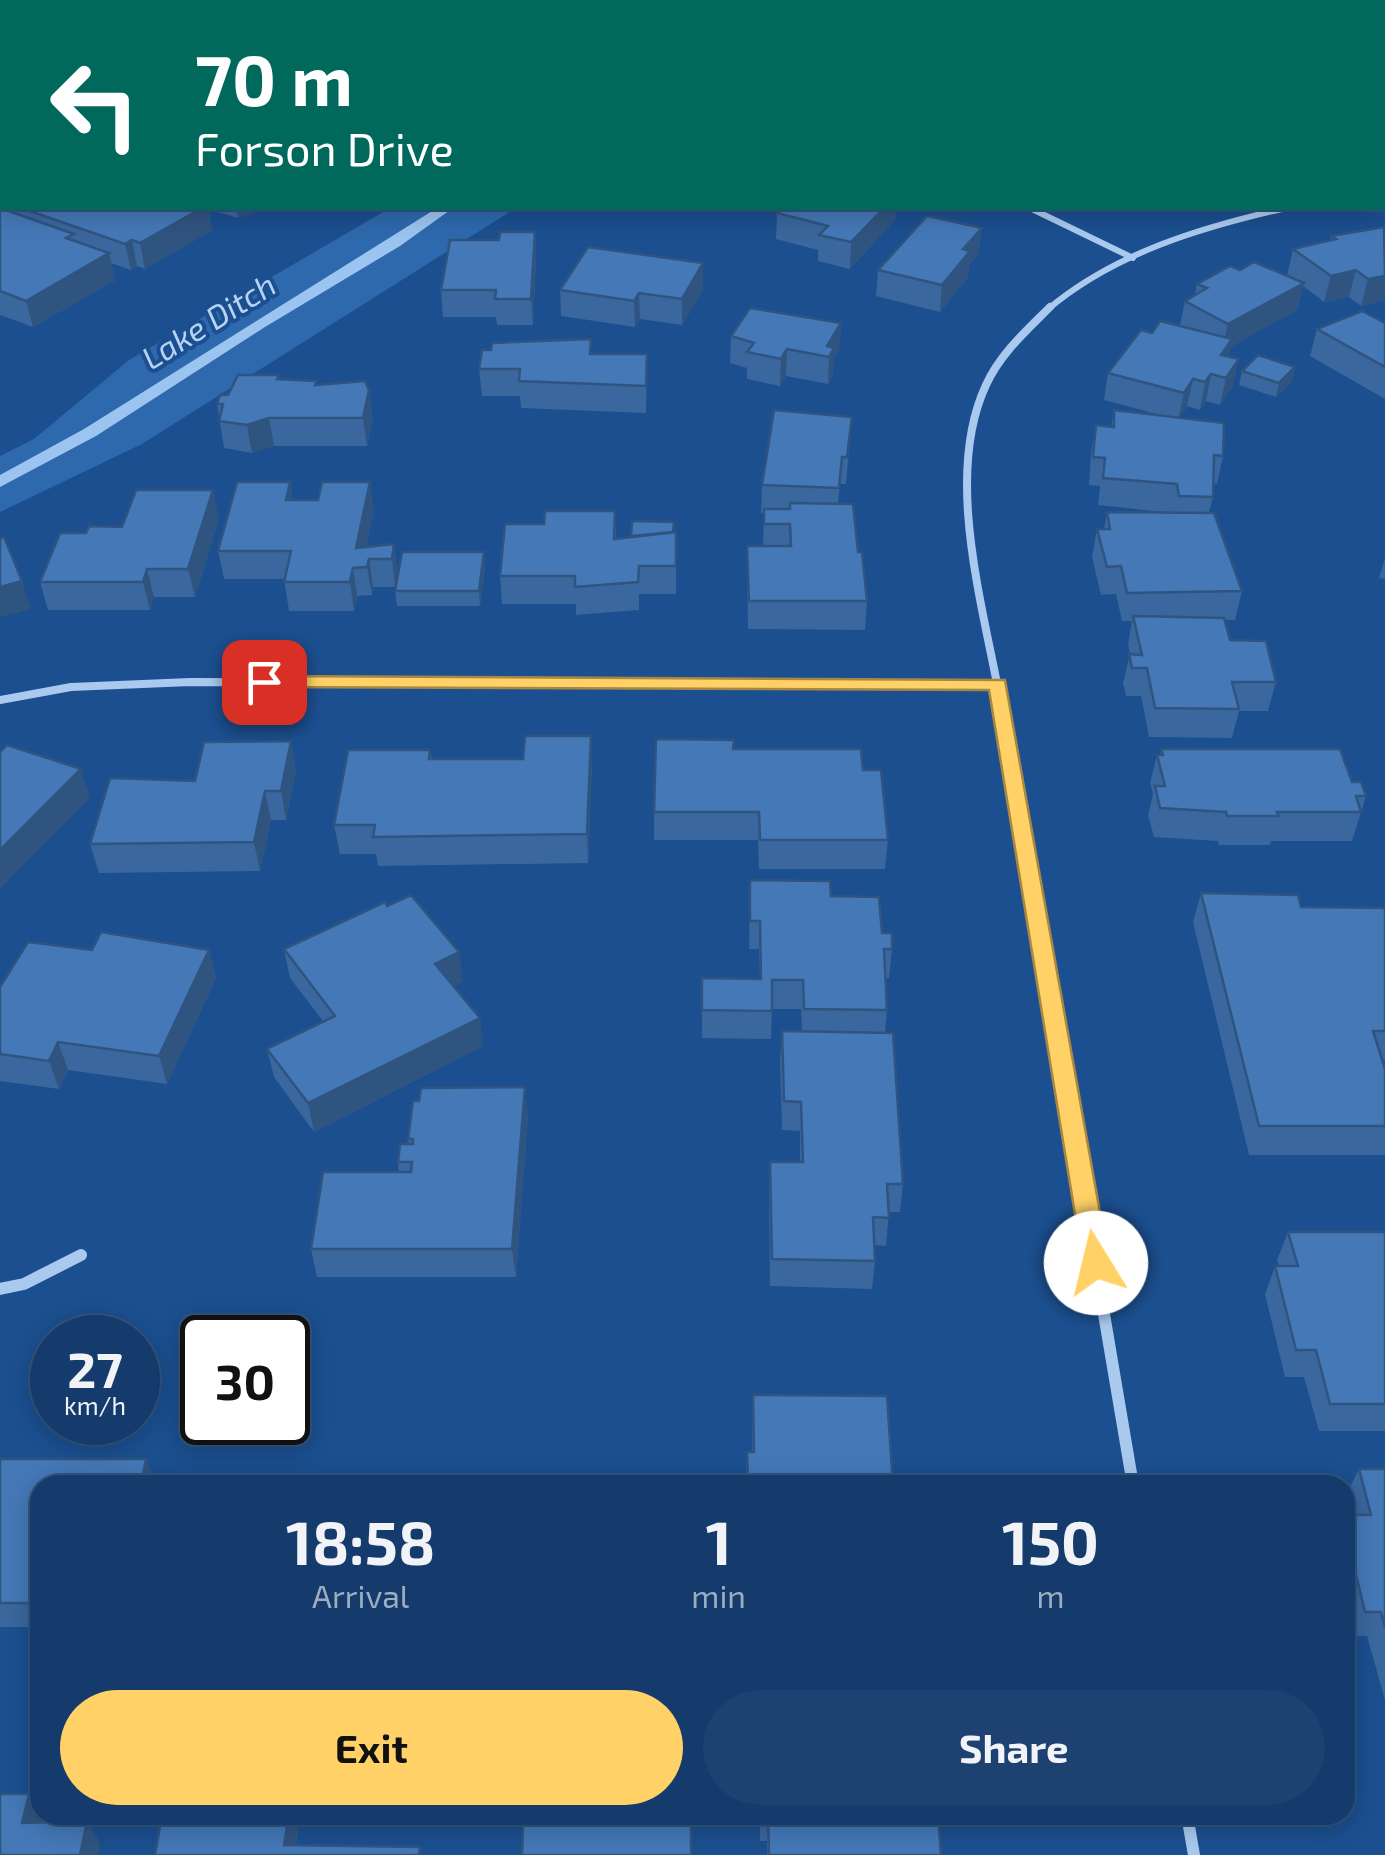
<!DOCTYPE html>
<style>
body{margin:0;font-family:"Exo 2",sans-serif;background:#1d4271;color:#f1f3f6;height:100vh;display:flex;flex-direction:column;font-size:38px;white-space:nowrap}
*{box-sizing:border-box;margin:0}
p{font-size:32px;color:#9dadc1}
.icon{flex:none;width:55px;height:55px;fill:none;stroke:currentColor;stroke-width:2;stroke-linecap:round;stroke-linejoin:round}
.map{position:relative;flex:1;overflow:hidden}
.sheet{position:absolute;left:30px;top:1475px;width:1325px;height:350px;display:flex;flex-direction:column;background:#143b6b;border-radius:30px;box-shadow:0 5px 25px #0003,0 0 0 2px #33557e}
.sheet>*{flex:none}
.banner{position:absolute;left:0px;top:0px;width:1385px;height:210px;box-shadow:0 5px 25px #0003,0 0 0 2px #33557e;background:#00695c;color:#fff;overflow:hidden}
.speed{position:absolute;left:30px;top:1315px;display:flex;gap:20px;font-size:50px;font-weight:700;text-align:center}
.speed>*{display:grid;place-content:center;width:130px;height:130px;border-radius:50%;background:#143b6b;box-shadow:0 5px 25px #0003,0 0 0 2px #33557e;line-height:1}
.speed small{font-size:25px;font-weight:400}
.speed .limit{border:5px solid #111;border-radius:15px;background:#fff;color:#111}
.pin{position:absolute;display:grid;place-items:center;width:85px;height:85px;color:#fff;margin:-42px;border-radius:20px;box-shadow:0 5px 15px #0006}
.me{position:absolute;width:110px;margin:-55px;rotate:351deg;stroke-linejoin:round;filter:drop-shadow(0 0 8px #0008)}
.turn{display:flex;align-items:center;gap:35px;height:210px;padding:0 30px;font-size:45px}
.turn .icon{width:130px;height:130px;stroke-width:2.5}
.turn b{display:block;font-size:70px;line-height:85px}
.eta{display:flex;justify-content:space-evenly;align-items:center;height:170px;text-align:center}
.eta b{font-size:60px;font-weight:700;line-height:70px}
.cta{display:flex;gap:20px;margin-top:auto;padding:20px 30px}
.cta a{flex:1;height:115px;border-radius:60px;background:#ffd166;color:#111;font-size:40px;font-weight:700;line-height:115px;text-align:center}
.cta a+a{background:#1d4271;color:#f1f3f6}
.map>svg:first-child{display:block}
</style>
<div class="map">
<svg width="1385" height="1855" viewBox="0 0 1385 1855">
<rect width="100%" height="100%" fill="#1b4f8f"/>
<!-- green -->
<path fill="#2e69ad" d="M 390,208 L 516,208 L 142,444 L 0,512 L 0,456 L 34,439 L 129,360 Z"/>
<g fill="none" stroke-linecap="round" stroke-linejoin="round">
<!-- stream -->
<path fill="#9cc4f0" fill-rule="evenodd" d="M 437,208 L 453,208 L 400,246 L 265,327 L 96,436 L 0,487 L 0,475 L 84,429 Z"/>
<!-- minor-far3 -->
<g stroke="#a9c9ee" stroke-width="6">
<path d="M 314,2 L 319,0"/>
<path d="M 1030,208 L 1133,258"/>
<path d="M 1047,310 C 1114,253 1202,227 1286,208"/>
</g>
<!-- minor-far2 -->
<g stroke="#a9c9ee" stroke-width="8">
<path d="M 0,700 L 71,687 L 190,682 L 998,684"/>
<path d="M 1001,705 C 984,608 943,477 986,385 C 1000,354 1026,331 1050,307"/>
</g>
<!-- minor-far1 -->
<path stroke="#a9c9ee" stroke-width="10" d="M 1000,702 L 1086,1210"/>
<!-- minor -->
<g stroke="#a9c9ee" stroke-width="12">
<path d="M 1086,1208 L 1133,1485"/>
<path d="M 0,1289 L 24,1284 L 81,1255"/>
<path d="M 1187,1815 L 1194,1855"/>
</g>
</g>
<!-- wall -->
<g fill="#3a679d">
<path d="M 0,0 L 49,0 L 47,2 L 2,2 L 2,104 L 0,105 Z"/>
<path d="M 75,0 L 191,0 L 188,2 L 75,2 Z"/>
<path d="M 435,0 L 616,0 L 616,2 L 436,2 Z"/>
<path d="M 640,0 L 675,0 L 672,2 L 647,2 Z"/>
<path d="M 1358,0 L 1385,0 L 1385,39 L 1382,40 L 1382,2 L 1358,2 Z"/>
<path d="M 13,208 L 266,208 L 238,218 L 208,209 L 212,230 L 145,269 L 137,266 L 131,270 L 111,263 L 115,280 L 33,327 L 0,315 L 0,211 L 15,213 Z"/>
<path d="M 777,213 L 896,218 L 850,269 L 818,261 L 818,250 L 776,239 Z"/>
<path d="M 1385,228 L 1385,300 L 1361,306 L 1349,297 L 1324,302 L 1303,286 L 1297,310 L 1231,346 L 1228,357 L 1233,386 L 1220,405 L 1206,401 L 1200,410 L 1187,406 L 1180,417 L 1223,456 L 1217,484 L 1213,483 L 1213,497 L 1209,513 L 1242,591 L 1235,620 L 1224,620 L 1230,640 L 1276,682 L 1268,711 L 1239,711 L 1232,738 L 1149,737 L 1141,696 L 1126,696 L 1123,683 L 1130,654 L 1128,645 L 1132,621 L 1122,621 L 1116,594 L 1101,595 L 1092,557 L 1097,529 L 1104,529 L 1107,512 L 1172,513 L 1098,505 L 1100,486 L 1089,485 L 1091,453 L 1096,425 L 1111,427 L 1114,410 L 1160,415 L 1104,400 L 1108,373 L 1152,333 L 1180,326 L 1185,301 L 1195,295 L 1197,284 L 1240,270 L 1292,278 L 1287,275 L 1293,249 L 1330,241 L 1331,236 Z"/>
<path d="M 535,232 L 536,258 L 533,325 L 497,325 L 496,317 L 443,317 L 441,290 L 499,240 Z"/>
<path d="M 979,253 L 969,265 L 968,277 L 940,312 L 876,296 L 878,270 Z"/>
<path d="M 703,263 L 703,289 L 682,325 L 640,319 L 635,327 L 561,316 L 560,290 Z"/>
<path d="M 841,323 L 839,349 L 834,358 L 833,374 L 828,384 L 786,376 L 780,386 L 747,379 L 747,368 L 730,363 L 731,336 Z"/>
<path d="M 1385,323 L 1385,399 L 1310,356 L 1317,329 Z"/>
<path d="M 592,354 L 647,354 L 646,413 L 521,408 L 520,396 L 482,396 L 479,369 Z"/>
<path d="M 1242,371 L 1292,381 L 1276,397 L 1239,385 Z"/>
<path d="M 279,379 L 316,381 L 316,385 L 373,417 L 367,446 L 274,446 L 252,453 L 224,448 L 217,404 L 228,395 Z"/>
<path d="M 852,417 L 846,484 L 840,484 L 838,504 L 858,552 L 867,601 L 865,630 L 748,629 L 747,546 L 763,546 L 764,513 L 761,513 L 762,485 Z"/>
<path d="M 290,482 L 293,500 L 374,510 L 366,547 L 394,544 L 397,572 L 395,587 L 373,587 L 372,595 L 357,596 L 354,611 L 289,611 L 284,579 L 224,579 L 218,551 Z"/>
<path d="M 615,511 L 616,538 L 676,532 L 676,594 L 639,594 L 639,610 L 576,615 L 576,604 L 502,604 L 500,576 L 544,524 Z"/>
<path d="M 219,518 L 195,597 L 154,597 L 150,610 L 48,610 L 40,582 L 86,533 L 122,527 Z"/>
<path d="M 1385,558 L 1385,579 L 1379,578 Z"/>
<path d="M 485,567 L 480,606 L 397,606 L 395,591 Z"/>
<path d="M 733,749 L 863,770 L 888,840 L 885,869 L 759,869 L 758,840 L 654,840 L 654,812 Z"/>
<path d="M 1161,749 L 1352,782 L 1366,796 L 1352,841 L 1271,841 L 1270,845 L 1219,845 L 1218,841 L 1154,837 L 1148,815 L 1153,794 L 1150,783 L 1157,755 L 1160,755 Z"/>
<path d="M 430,750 L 432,759 L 592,765 L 588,863 L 378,866 L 376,854 L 340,854 L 334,825 Z"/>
<path d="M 296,770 L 286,820 L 271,820 L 260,871 L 99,873 L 90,844 L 195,781 Z"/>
<path d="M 750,880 L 831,896 L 882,933 L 892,949 L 889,978 L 885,978 L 887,1010 L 885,1033 L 903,1184 L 900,1212 L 889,1212 L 886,1246 L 874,1245 L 875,1261 L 872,1289 L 770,1286 L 769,1190 L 770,1162 L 800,1162 L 800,1131 L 782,1130 L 780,1060 L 782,1031 L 802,1031 L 801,1009 L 772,1009 L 771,1039 L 702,1038 L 702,978 L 760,979 L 759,949 L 749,949 Z"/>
<path d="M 1201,893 L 1301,907 L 1385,908 L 1385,1060 L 1382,1060 L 1385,1069 L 1385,1155 L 1249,1155 L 1193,922 Z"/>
<path d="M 284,949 L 463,981 L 453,986 L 483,1046 L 314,1132 L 274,1077 L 267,1049 L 323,1021 L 290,978 Z"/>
<path d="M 92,950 L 209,950 L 216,978 L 167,1084 L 68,1070 L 59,1089 L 0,1081 L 0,987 Z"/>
<path d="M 528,1115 L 516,1277 L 317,1277 L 311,1249 L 399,1172 L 398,1162 L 409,1144 L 408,1139 Z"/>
<path d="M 1288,1232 L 1385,1232 L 1385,1431 L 1319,1431 L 1304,1377 L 1285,1377 L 1265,1294 L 1275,1266 L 1279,1266 L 1277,1260 Z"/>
<path d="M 753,1395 L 893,1485 L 746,1485 L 747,1452 L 752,1452 Z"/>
<path d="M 0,1459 L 157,1485 L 40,1485 L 40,1627 L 0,1627 Z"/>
<path d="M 1359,1469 L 1385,1469 L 1385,1700 L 1367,1636 L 1352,1636 L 1345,1607 L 1345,1515 L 1351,1515 L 1346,1495 Z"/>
<path d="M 760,1815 L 938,1815 L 941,1855 L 767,1855 L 767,1841 L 760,1841 Z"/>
</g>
<!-- shaded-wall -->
<g fill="#305480">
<path d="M 30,0 L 48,0 L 47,2 L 29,2 Z"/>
<path d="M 156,0 L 191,0 L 188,2 L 153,2 Z"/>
<path d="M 570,0 L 588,0 L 588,2 L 566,2 Z"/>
<rect x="596" y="0" width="20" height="2"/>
<path d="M 656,0 L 675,0 L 672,2 L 656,2 Z"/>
<path d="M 1382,17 L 1385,17 L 1385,39 L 1382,40 Z"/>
<path d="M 2,77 L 2,104 L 0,105 L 0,78 Z"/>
<path d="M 199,208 L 208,208 L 212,230 L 145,269 L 140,243 Z"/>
<path d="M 236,208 L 266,208 L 238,218 Z"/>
<path d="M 884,208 L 897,208 L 896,218 L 850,269 L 851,242 Z"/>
<path d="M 982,228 L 979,253 L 969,265 L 968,277 L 940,312 L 942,285 L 963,249 Z"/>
<path d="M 535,232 L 536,258 L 533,325 L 531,299 Z"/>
<path d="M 132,240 L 137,266 L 131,270 L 125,244 Z"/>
<path d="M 109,253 L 115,280 L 33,327 L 26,301 Z"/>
<path d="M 703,263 L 703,289 L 682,325 L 682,299 Z"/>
<path d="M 1356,270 L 1349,297 L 1324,302 L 1331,276 Z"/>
<path d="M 1385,276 L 1385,300 L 1361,306 L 1368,279 Z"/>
<path d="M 1304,283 L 1297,310 L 1231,347 L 1226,366 L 1220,376 L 1222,351 L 1228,324 Z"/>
<path d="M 639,293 L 640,319 L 635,327 L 634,301 Z"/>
<path d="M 841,323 L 839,349 L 834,358 L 833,374 L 828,384 L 829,357 L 827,346 Z"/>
<path d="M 787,349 L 786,376 L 780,386 L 781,359 Z"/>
<path d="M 1239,359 L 1233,386 L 1220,405 L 1226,378 Z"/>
<path d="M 1295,367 L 1292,381 L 1276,397 L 1279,383 Z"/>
<path d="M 1211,374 L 1206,401 L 1200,410 L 1205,382 Z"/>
<path d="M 1193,379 L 1187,406 L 1178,420 L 1184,393 Z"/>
<path d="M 369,390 L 373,417 L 367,446 L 363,418 Z"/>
<path d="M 269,418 L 274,446 L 252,453 L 247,425 Z"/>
<path d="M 290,482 L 295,510 L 286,500 Z"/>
<path d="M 370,482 L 374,510 L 362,567 L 356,548 Z"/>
<path d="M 213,490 L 219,518 L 195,597 L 188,569 Z"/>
<path d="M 394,544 L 397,572 L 395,587 L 392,559 Z"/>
<path d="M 484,552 L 485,567 L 480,606 L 479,591 Z"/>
<path d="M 369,559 L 373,587 L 372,595 L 367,567 Z"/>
<path d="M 353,568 L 357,596 L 354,611 L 350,582 Z"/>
<path d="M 147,569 L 154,597 L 150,610 L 143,582 Z"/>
<path d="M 22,581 L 31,609 L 0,617 L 0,587 Z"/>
<path d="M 591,736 L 592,765 L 588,863 L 587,834 Z"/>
<path d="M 291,741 L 296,770 L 286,820 L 281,791 Z"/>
<path d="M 81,769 L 90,798 L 0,889 L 0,850 Z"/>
<path d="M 265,791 L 271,820 L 260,871 L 254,842 Z"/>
<path d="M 209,950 L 216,978 L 167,1084 L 159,1056 Z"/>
<path d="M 459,952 L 463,981 L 439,993 L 435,964 Z"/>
<path d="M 480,1018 L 483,1046 L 314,1132 L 308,1103 Z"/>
<path d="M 58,1042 L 68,1070 L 59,1089 L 49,1061 Z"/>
<path d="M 525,1087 L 528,1115 L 516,1277 L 512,1249 Z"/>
<path d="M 146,1459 L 157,1485 L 141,1485 Z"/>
<path d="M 29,1794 L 40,1811 L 40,1815 L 43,1816 L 37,1845 L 22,1823 Z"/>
<path d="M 289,1815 L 301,1815 L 295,1855 L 284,1845 Z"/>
<path d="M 87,1821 L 100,1843 L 98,1855 L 80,1855 Z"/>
</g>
<!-- building -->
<g fill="#4478b7" stroke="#305480" stroke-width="2.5">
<path d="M 0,0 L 30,0 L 29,2 L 2,2 L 2,9 L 0,9 Z"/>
<path d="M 92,0 L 156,0 L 153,2 L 88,2 Z"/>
<path d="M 482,0 L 570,0 L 566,2 L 492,2 Z"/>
<path d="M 1123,0 L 1184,0 L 1187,2 L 1126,2 Z"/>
<path d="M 2,31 L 2,77 L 0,78 L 0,32 Z"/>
<path d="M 21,208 L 202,208 L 140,243 L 132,240 L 125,244 Z"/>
<path d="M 783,208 L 884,208 L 851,242 L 819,235 L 828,226 L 777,213 Z"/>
<path d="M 3,209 L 74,234 L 66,238 L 109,253 L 26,301 L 0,291 L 0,211 Z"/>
<path d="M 927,216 L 982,228 L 963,249 L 970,251 L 942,285 L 878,270 Z"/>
<path d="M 1384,227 L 1385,276 L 1368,279 L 1356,270 L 1331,276 L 1293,249 L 1336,239 L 1331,236 Z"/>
<path d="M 500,232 L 535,232 L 531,299 L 495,299 L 496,290 L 441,290 L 450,240 L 499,240 Z"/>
<path d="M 588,247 L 703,263 L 682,299 L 639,293 L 634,301 L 560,290 Z"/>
<path d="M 1254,262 L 1304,283 L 1228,324 L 1185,301 L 1207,288 L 1197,284 L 1230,266 L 1240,270 Z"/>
<path d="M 750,308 L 841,323 L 827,346 L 834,348 L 829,357 L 787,349 L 781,359 L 747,352 L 754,343 L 731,336 Z"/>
<path d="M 1362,311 L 1385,323 L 1385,367 L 1317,329 Z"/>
<path d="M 1160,321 L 1232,339 L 1221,355 L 1239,359 L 1226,378 L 1211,374 L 1205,382 L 1193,379 L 1184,393 L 1108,373 L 1141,330 L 1152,333 Z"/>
<path d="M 591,339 L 590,354 L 647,354 L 646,386 L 519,381 L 520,369 L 479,369 L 482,350 L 491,350 L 492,343 Z"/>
<path d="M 1258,355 L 1295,367 L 1279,383 L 1242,371 Z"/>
<path d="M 238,375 L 279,375 L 277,379 L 316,381 L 315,385 L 365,381 L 369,390 L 363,418 L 269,418 L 247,425 L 219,421 L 223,404 L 217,404 L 220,395 L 228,395 Z"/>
<path d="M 774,410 L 852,417 L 847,457 L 842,457 L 839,488 L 762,485 Z"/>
<path d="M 1114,410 L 1224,423 L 1223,456 L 1214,455 L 1213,497 L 1179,496 L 1177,484 L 1103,478 L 1105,458 L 1093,457 L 1096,425 L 1114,427 Z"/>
<path d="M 237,482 L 290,482 L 286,500 L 318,500 L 322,482 L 370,482 L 356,548 L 394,544 L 392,559 L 369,559 L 367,567 L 353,568 L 350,582 L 284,582 L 291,551 L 218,551 Z"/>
<path d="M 136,490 L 213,490 L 188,569 L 147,569 L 143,582 L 40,582 L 60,533 L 86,533 L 89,526 L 122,527 Z"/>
<path d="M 790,503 L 853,504 L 858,552 L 862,552 L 867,601 L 749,601 L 747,546 L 791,546 L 790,524 L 764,524 L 764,509 L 790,509 Z"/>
<path d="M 545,511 L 615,511 L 614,539 L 676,532 L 676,566 L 639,566 L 638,582 L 575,587 L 575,576 L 500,576 L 505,524 L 544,524 Z"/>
<path d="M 1107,512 L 1214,513 L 1242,591 L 1127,593 L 1121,566 L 1107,567 L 1097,529 L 1110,529 Z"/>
<path d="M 632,521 L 674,522 L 673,532 L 631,536 Z"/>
<path d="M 4,537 L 22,581 L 0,587 L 0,539 Z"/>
<path d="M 402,552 L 484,552 L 479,591 L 395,591 Z"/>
<path d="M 1133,616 L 1224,618 L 1230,640 L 1266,641 L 1276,682 L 1232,682 L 1239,709 L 1155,708 L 1147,668 L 1132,668 L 1129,654 L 1142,655 Z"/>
<path d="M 525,736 L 591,736 L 587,834 L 373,837 L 375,825 L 334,825 L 348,750 L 430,750 L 429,759 L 523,759 Z"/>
<path d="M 656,739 L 734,740 L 733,749 L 861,749 L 863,770 L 881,770 L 888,840 L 760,840 L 759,812 L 654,812 Z"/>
<path d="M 291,741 L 281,791 L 265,791 L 254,842 L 90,844 L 110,778 L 195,781 L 204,742 Z"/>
<path d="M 7,745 L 81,769 L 0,850 L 0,752 Z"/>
<path d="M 1161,749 L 1340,749 L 1352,782 L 1361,782 L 1366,796 L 1356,796 L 1361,812 L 1277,812 L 1279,816 L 1227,816 L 1226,812 L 1160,808 L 1155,786 L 1165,786 L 1157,755 L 1163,755 Z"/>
<path d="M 750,880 L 830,881 L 831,896 L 879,897 L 882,933 L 892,933 L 892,949 L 884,949 L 887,1010 L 804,1009 L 803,980 L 772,980 L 772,1011 L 702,1010 L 702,978 L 761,979 L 760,921 L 750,921 Z"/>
<path d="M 1201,893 L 1298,895 L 1301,907 L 1385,908 L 1385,1031 L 1373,1031 L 1385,1069 L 1385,1126 L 1259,1126 Z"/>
<path d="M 411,895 L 459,952 L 435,964 L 480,1018 L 308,1103 L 267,1049 L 335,1016 L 284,949 L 385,902 L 387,906 Z"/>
<path d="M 101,932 L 209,950 L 159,1056 L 58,1042 L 49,1061 L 0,1054 L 0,987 L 28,942 L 92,950 Z"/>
<path d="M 782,1031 L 893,1033 L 903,1184 L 887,1184 L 889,1218 L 873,1217 L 875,1261 L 772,1259 L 770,1162 L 803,1162 L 801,1102 L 784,1101 Z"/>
<path d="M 525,1087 L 512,1249 L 311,1249 L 323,1172 L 411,1172 L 412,1162 L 398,1162 L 400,1144 L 413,1144 L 413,1139 L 408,1139 L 413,1101 L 419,1101 L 421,1088 Z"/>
<path d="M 1288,1232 L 1385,1232 L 1385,1404 L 1330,1404 L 1316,1350 L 1296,1350 L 1275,1266 L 1298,1266 Z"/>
<path d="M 753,1395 L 887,1396 L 893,1485 L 756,1485 L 756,1477 L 748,1477 L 747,1452 L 754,1452 Z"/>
<path d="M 0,1459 L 146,1459 L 141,1485 L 40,1485 L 40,1603 L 0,1603 Z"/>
<path d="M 1359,1469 L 1385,1469 L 1385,1628 L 1381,1612 L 1365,1612 L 1345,1529 L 1345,1515 L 1371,1515 Z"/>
<path d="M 0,1794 L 29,1794 L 22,1823 L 87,1821 L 80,1855 L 0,1855 Z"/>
<path d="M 162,1815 L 289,1815 L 284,1845 L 420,1847 L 419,1855 L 155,1855 Z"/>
<path d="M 762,1815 L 938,1815 L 941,1855 L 769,1855 L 768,1820 L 762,1820 Z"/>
<path d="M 691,1821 L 691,1855 L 522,1855 L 523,1823 Z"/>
</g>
<!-- route -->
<path fill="#ffd166" stroke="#a68842" stroke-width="2.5" d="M 264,676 L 1005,680 L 1109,1263 L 1105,1271 L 1087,1271 L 1083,1263 L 989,690 L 257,687 L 257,678 Z"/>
<g text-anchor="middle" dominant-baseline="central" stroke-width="8" stroke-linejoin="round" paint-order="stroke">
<!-- far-water labels -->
<g font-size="32" font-style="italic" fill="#b5d3f5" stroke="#1b4f8f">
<text transform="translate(208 320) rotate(-32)">Lake Ditch</text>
</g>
</g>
</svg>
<div class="speed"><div>27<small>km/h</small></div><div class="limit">30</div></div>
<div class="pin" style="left:264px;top:682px;background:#d93025"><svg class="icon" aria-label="arrive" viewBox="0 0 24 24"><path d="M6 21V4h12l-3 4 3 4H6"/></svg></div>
<svg class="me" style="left:1096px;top:1263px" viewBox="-20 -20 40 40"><circle r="19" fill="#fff"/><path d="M0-13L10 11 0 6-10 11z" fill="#ffd166"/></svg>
<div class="banner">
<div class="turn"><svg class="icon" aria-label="left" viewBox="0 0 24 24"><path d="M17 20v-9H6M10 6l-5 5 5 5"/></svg><div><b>70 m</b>Forson Drive</div></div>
</div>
<section class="sheet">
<div class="eta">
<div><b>18:58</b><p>Arrival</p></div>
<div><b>1</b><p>min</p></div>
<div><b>150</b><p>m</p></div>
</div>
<div class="cta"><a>Exit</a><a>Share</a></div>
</section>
</div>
